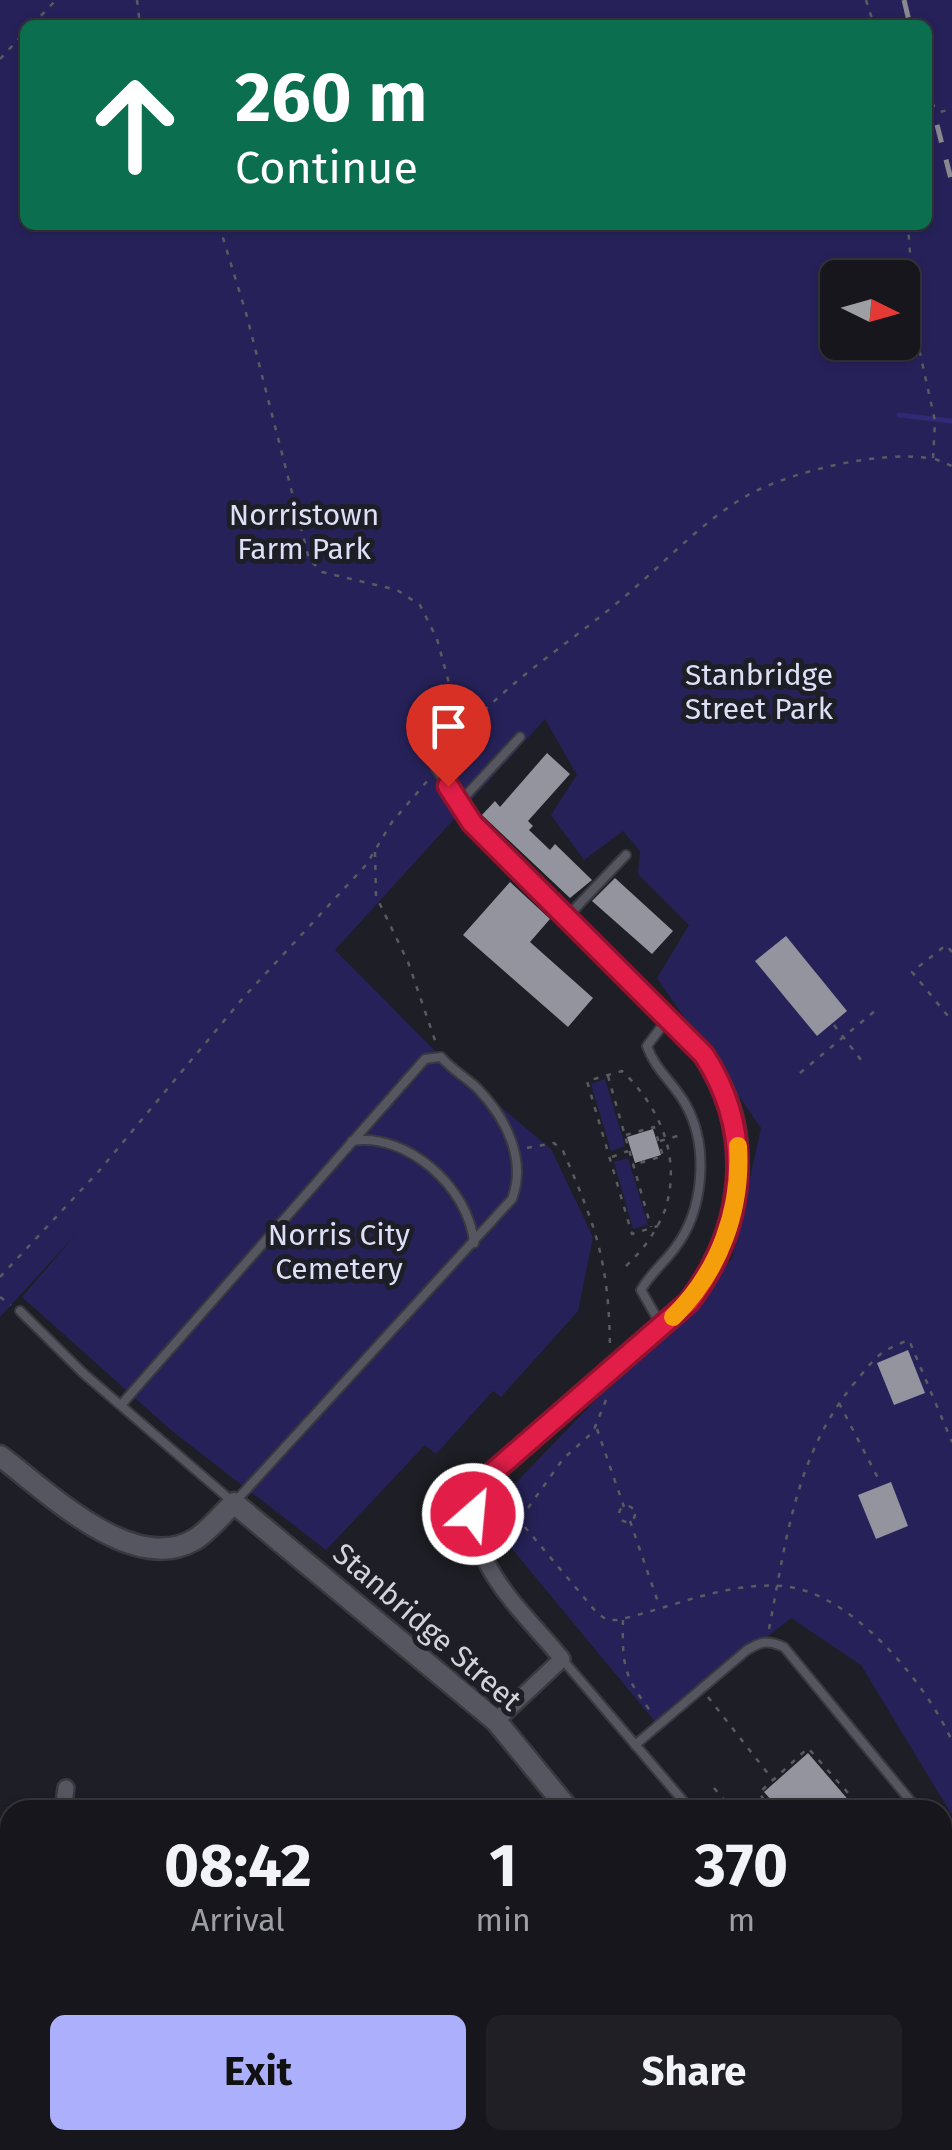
<!DOCTYPE html>
<style>
body{margin:0;font-family:"Fira Sans",sans-serif;background:#1f1f25;color:#f1f3f6;height:100vh;display:flex;flex-direction:column;font-size:38px;white-space:nowrap}
*{box-sizing:border-box;margin:0}
p{font-size:32px;color:#9e9fa3}
.icon{flex:none;width:55px;height:55px;fill:none;stroke:currentColor;stroke-width:2;stroke-linecap:round;stroke-linejoin:round}
.map{position:relative;flex:1;overflow:hidden}
.sheet{position:absolute;left:0px;top:1800px;width:952px;height:350px;display:flex;flex-direction:column;background:#16161c;border-radius:30px 30px 0 0;box-shadow:0 2px 8px #0004,0 0 0 2px #35353b}
.sheet>*{flex:none}
.hud{position:absolute;left:20px;top:20px;width:912px;height:210px;border-radius:15px;box-shadow:0 2px 8px #0004,0 0 0 2px #35353b;background:#0b6e4f;color:#fff;overflow:hidden}
.needle{width:65px;rotate:95deg}
.tools{position:absolute;left:820px;top:260px;display:grid;gap:20px}
.tools a{display:grid;place-items:center;width:100px;height:100px;border-radius:15px;background:#16161c;box-shadow:0 2px 8px #0004,0 0 0 2px #35353b;font-size:50px}
.pin{position:absolute;display:grid;place-items:center;width:85px;height:85px;color:#fff;margin:-102px -42px;border-radius:50% 50% 50% 0;rotate:-45deg;box-shadow:0 0 10px #0007}
.pin .icon{rotate:45deg}
.me{position:absolute;width:110px;margin:-55px;rotate:27deg;stroke-linejoin:round;filter:drop-shadow(0 0 8px #0008)}
.turn{display:flex;align-items:center;gap:35px;height:210px;padding:0 50px;font-size:45px}
.turn .icon{width:130px;height:130px;stroke-width:2.5}
.turn b{display:block;font-size:70px;line-height:85px}
.eta{display:flex;justify-content:space-evenly;align-items:center;height:170px;text-align:center}
.eta b{font-size:60px;font-weight:700;line-height:70px}
.action{display:flex;gap:20px;margin-top:auto;padding:20px 50px}
.action a{flex:1;height:115px;border-radius:15px;background:#acaffb;color:#111;font-size:40px;font-weight:700;line-height:115px;text-align:center}
.action a+a{background:#1f1f25;color:#f1f3f6}
.map>svg:first-child{display:block}
</style>
<div class="map">
<svg width="952" height="2150" viewBox="0 0 952 2150">
<rect width="100%" height="100%" fill="#1e1e26"/>
<!-- green -->
<g fill="#262259" fill-rule="evenodd">
<path d="M 0,0 L 952,0 L 952,1815 L 861,1665 L 791,1618 L 657,1724 L 493,1526 L 500,1499 L 732,1259 L 761,1128 L 657,978 L 689,925 L 638,874 L 640,851 L 623,831 L 584,860 L 551,815 L 577,775 L 545,719 L 335,950 L 441,1057 L 551,1149 L 593,1237 L 578,1311 L 501,1397 L 493,1391 L 436,1454 L 425,1445 L 326,1550 L 172,1431 L 22,1297 L 77,1233 L 0,1317 ZM 25,25 L 928,25 L 928,225 L 25,225 ZM 838,278 L 902,278 L 902,342 L 838,342 Z"/>
<path d="M 605,1079 L 625,1146 L 611,1151 L 591,1084 Z"/>
<path d="M 628,1158 L 648,1225 L 633,1229 L 614,1162 Z"/>
<path d="M 952,1916 L 952,2043 L 943,2054 L 943,1929 Z"/>
</g>
<g fill="none" stroke-linecap="round" stroke-linejoin="round">
<!-- stream -->
<path stroke="#302975" stroke-width="5" d="M 899,415 L 952,421"/>
</g>
<!-- building -->
<g fill="#93949e">
<path d="M 547,753 L 570,774 L 528,821 L 533,826 L 529,830 L 550,850 L 555,844 L 592,880 L 570,898 L 482,815 L 495,801 L 500,807 Z"/>
<path d="M 615,878 L 673,931 L 652,954 L 592,901 Z"/>
<path d="M 510,882 L 550,919 L 530,942 L 593,998 L 568,1027 L 463,935 Z"/>
<path d="M 786,936 L 847,1011 L 817,1036 L 755,961 Z"/>
<path d="M 653,1129 L 661,1155 L 635,1163 L 627,1137 Z"/>
<path d="M 908,1350 L 925,1393 L 894,1405 L 877,1363 Z"/>
<path d="M 891,1482 L 908,1526 L 876,1539 L 858,1495 Z"/>
<path d="M 808,1753 L 857,1810 L 780,1810 L 764,1792 Z"/>
</g>
<g fill="none" stroke-linecap="round" stroke-linejoin="round">
<defs>
<g id="service">
<path d="M 436,769 L 472,823 L 647,996"/>
<path d="M 459,803 L 520,737"/>
<path d="M 567,917 L 626,855"/>
<path d="M 352,1141 C 407,1132 469,1188 474,1243"/>
<path d="M 20,1311 L 83,1373 L 234,1503 L 512,1199 C 527,1160 506,1118 478,1089 C 466,1077 452,1070 441,1057 L 425,1059 L 121,1405"/>
<path d="M 662,1327 L 641,1290 C 650,1274 664,1263 675,1248 C 704,1210 709,1147 686,1105 C 674,1083 655,1070 647,1046 L 668,1018"/>
<path d="M 562,1659 L 691,1810"/>
<path d="M 635,1745 L 747,1650 C 762,1641 768,1640 784,1647 L 918,1810"/>
<path d="M 942,1840 L 952,1852"/>
</g>
<g id="minor">
<path d="M 496,1721 L 562,1659 C 523,1610 455,1556 481,1487 L 689,1302 C 735,1243 758,1153 722,1083 C 705,1049 673,1023 647,996"/>
<path d="M 63,1810 L 66,1788"/>
<path d="M 0,2116 L 10,2113"/>
<path d="M 379,2150 L 380,2140"/>
</g>
<g id="tertiary">
<path d="M 0,1456 C 47,1491 132,1576 194,1540 C 208,1532 221,1515 234,1503 L 496,1721 L 569,1810"/>
<path d="M 846,2140 L 855,2150"/>
</g>
</defs>
<!-- service casing -->
<use href="#service" stroke="#39393f" stroke-width="12"/>
<!-- minor casing -->
<use href="#minor" stroke="#39393f" stroke-width="20"/>
<!-- tertiary casing -->
<use href="#tertiary" stroke="#39393f" stroke-width="25"/>
<!-- path -->
<g stroke="#5a5a61" stroke-width="2.5" stroke-dasharray="5 8" stroke-linecap="butt">
<path d="M 137,0 L 140,25"/>
<path d="M 866,0 L 874,25"/>
<path d="M 32,25 L 56,0"/>
<path d="M 0,59 L 25,32"/>
<path d="M 928,115 L 952,109"/>
<path d="M 219,225 L 246,313 L 309,559 L 322,572 L 397,590 L 420,605 L 437,639 L 462,731"/>
<path d="M 935,459 L 952,466"/>
<path d="M 442,760 C 490,690 567,647 630,592 C 668,559 704,520 748,495 C 792,471 885,449 933,459 L 935,421 L 916,335 L 908,225"/>
<path d="M 375,852 L 376,896 L 408,962 L 437,1046"/>
<path d="M 952,952 L 946,945 L 912,972 L 952,1021"/>
<path d="M 834,1025 L 861,1060"/>
<path d="M 800,1073 L 876,1010"/>
<path d="M 608,1076 L 651,1227"/>
<path d="M 626,1135 L 654,1127 L 663,1156 L 636,1164"/>
<path d="M 660,1141 L 681,1135"/>
<path d="M 527,1148 L 554,1143 L 563,1151 C 597,1229 609,1263 610,1350"/>
<path d="M 612,1157 L 628,1151"/>
<path d="M 626,1266 C 644,1249 656,1232 665,1210 C 682,1158 660,1107 622,1071 L 587,1081 L 632,1234 L 658,1226"/>
<path d="M 0,1277 L 99,1171 L 243,998 L 366,865 L 392,822 L 429,779"/>
<path d="M 0,1297 L 11,1305"/>
<path d="M 606,1400 L 593,1432 L 563,1459 L 523,1515 L 524,1526 L 597,1613 L 607,1620 L 617,1620 C 672,1608 724,1582 782,1586 C 851,1591 926,1683 952,1741"/>
<path d="M 839,1403 L 880,1482"/>
<path d="M 597,1429 L 624,1507"/>
<circle cx="627" cy="1514" r="8"/>
<path d="M 630,1521 L 659,1605"/>
<path d="M 623,1620 C 622,1666 624,1677 652,1713"/>
<path d="M 769,1629 C 786,1542 795,1457 852,1386 C 874,1360 876,1352 909,1340 L 952,1442"/>
<path d="M 708,1697 L 773,1780"/>
<path d="M 714,1788 L 733,1810"/>
<path d="M 772,1810 L 759,1793 L 808,1748 L 863,1810"/>
<path d="M 942,2022 L 952,2012"/>
</g>
<!-- service -->
<use href="#service" stroke="#55565f" stroke-width="8"/>
<!-- minor -->
<use href="#minor" stroke="#55565f" stroke-width="15"/>
<!-- tertiary -->
<use href="#tertiary" stroke="#55565f" stroke-width="20"/>
<!-- rail -->
<g stroke="#89898f" stroke-width="5" stroke-dasharray="18 18" stroke-linecap="butt">
<path d="M 904,0 L 910,25"/>
<path d="M 928,90 L 952,183"/>
</g>
</g>
<g fill="none" stroke-linecap="round" stroke-linejoin="round">
<defs>
<path id="route" d="M 448,786 L 472,823 L 704,1055 C 755,1134 746,1227 689,1302 L 491,1474 L 481,1487 L 473,1514"/>
</defs>
<!-- route casing -->
<use href="#route" stroke="#92132f" stroke-width="25"/>
<!-- route -->
<use href="#route" stroke="#e11d48" stroke-width="18"/>
<!-- slow -->
<path stroke="#f59e0b" stroke-width="18" d="M 673,1317 C 719,1272 742,1210 738,1146"/>
</g>
<g text-anchor="middle" dominant-baseline="central" stroke-width="10" stroke-linejoin="round" paint-order="stroke">
<!-- park labels -->
<g font-size="30" fill="#dddff6" stroke="#1e1e26">
<text x="304" y="515">Norristown<tspan x="304" dy="34">Farm Park</tspan></text>
<text x="759" y="675">Stanbridge<tspan x="759" dy="34">Street Park</tspan></text>
<text x="339" y="1235">Norris City<tspan x="339" dy="34">Cemetery</tspan></text>
</g>
<!-- street labels -->
<g font-size="30" fill="#d3d3d9" stroke="#1e1e26">
<text transform="translate(427 1627) rotate(41)">Stanbridge Street</text>
</g>
</g>
</svg>
<div class="tools">
<a><svg class="needle" viewBox="-14 -14 28 28"><path d="M0-13l5 13h-10z" fill="#e53935"/><path d="M0 13l5-13h-10z" fill="#9e9fa3"/></svg></a>
</div>
<div class="pin" style="left:448px;top:786px;background:#d93025"><svg class="icon" aria-label="arrive" viewBox="0 0 24 24"><path d="M6 21V4h12l-3 4 3 4H6"/></svg></div>
<svg class="me" style="left:473px;top:1514px" viewBox="-20 -20 40 40"><circle r="17" fill="#e11d48" stroke="#fff" stroke-width="3"/><path d="M0-11L8 9 0 5-8 9z" fill="#fff"/></svg>
<div class="hud">
<div class="turn"><svg class="icon" aria-label="ahead" viewBox="0 0 24 24"><path d="M12 20V5M6 11l6-6 6 6"/></svg><div><b>260 m</b>Continue</div></div>
</div>
<section class="sheet">
<div class="eta">
<div><b>08:42</b><p>Arrival</p></div>
<div><b>1</b><p>min</p></div>
<div><b>370</b><p>m</p></div>
</div>
<div class="action"><a>Exit</a><a>Share</a></div>
</section>
</div>
